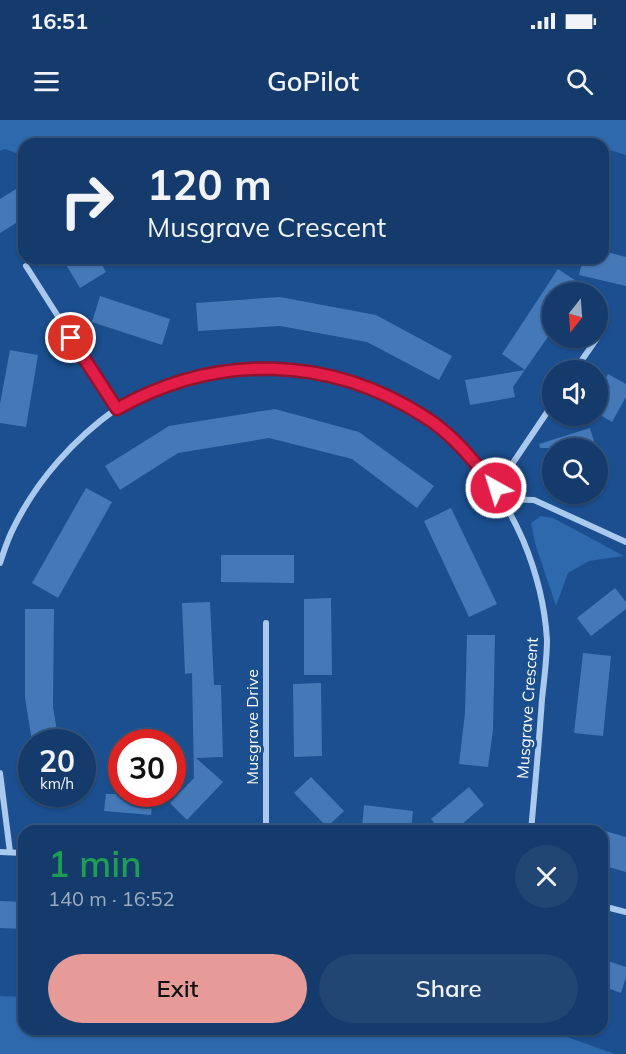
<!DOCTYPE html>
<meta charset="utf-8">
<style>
body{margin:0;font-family:Mulish,sans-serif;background:#214673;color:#f1f3f6;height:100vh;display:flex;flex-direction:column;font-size:22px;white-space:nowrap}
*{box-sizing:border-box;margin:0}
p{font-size:20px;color:#9dadc1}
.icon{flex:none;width:33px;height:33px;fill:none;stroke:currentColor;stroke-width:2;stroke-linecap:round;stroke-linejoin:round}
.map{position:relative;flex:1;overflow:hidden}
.sheet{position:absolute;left:18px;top:705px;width:590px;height:210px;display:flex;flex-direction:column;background:#143b6b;border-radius:18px;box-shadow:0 2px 4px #0004,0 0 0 2px #33557e}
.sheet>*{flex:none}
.hud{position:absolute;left:18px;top:18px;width:591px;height:126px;border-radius:18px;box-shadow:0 2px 4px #0004,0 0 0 2px #33557e;background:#143b6b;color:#f1f3f6;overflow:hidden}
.needle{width:39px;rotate:197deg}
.buttons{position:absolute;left:542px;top:162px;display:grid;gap:12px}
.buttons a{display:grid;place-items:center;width:66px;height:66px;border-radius:50%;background:#143b6b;box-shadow:0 2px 4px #0004,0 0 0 2px #33557e;font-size:30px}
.speed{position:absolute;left:18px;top:609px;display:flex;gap:12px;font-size:30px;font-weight:700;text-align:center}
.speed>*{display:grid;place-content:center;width:78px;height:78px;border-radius:50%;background:#143b6b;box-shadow:0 2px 4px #0004,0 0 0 2px #33557e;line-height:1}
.speed small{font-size:15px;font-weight:400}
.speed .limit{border:9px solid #d22;background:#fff;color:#111}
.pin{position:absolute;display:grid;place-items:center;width:51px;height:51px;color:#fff;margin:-26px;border:3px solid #fff;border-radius:50%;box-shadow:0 2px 6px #0007}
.me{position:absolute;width:66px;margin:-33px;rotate:321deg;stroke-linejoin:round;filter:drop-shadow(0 0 4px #0008)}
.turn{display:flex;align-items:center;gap:21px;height:126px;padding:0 30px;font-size:27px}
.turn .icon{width:78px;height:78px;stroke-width:2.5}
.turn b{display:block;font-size:42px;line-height:51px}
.round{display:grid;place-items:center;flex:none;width:63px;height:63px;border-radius:32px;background:#214673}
.head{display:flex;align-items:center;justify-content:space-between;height:102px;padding:0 30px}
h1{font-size:36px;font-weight:600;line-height:45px;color:#1e9e55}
.cta{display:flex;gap:12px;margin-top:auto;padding:12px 30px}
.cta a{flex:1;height:69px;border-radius:36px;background:#e69b98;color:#111;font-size:24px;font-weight:600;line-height:69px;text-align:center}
.cta a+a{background:#214673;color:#f1f3f6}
.status{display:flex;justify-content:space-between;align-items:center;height:42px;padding:0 30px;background:#143b6b;direction:ltr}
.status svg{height:16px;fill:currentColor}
header{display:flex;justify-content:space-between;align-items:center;height:78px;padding:0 30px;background:#143b6b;font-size:27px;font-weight:600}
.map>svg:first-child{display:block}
</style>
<div class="status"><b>16:51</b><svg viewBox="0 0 49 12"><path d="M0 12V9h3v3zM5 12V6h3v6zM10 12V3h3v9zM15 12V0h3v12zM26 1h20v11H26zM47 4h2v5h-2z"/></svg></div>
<header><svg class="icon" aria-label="menu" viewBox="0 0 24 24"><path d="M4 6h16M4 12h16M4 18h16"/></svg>GoPilot<svg class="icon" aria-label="search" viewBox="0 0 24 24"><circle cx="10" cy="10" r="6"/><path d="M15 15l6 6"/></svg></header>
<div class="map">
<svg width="626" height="934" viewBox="0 0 626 934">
<rect width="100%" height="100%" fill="#1b4f8f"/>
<!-- green -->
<g fill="#2e69ad">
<path d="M 0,0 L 626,0 L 626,35 L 603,28 L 603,24 L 591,24 L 574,19 L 566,24 L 24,24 L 24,36 L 5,29 L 0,31 Z"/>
<path d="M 541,396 L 553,398 L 624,436 L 589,441 L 568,453 L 556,486 L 535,423 L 531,403 Z"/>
<path d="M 0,876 L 24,877 L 24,909 L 423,909 L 468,916 L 469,909 L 536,909 L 550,911 L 615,934 L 0,934 Z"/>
</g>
<!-- building -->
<g fill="#4478b7">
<path d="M 24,64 L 24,98 L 0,113 L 0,79 Z"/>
<path d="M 603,131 L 626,137 L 626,166 L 579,155 L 583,138 L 603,138 Z"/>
<path d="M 62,138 L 98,138 L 106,152 L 80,168 Z"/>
<path d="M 558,149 L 593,172 L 552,172 L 552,211 L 513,267 L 515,277 L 470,285 L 465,260 L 525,250 L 502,234 Z"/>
<path d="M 100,176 L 170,199 L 162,225 L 92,202 Z"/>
<path d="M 280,177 L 376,195 L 452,236 L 439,260 L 367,222 L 280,206 L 198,211 L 196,183 Z"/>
<path d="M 10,230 L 38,235 L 26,307 L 0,303 L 0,284 Z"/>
<path d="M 608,254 L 626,264 L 626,277 L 612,302 L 597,293 L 597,274 Z"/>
<path d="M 275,289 L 359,312 L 434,366 L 417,388 L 352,339 L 269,318 L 178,333 L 120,370 L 105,346 L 169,306 Z"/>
<path d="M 590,308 L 596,328 L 540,328 L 539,324 Z"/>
<path d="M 86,368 L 112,382 L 58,478 L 32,463 Z"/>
<path d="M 451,388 L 497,484 L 469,497 L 424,401 Z"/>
<path d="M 221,435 L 294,435 L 294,463 L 221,462 Z"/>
<path d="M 615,468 L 626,482 L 626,489 L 591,516 L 577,498 Z"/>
<path d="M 331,478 L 332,555 L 304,555 L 304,479 Z"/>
<path d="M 210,482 L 214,565 L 221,565 L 223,637 L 196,638 L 223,662 L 187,700 L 170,683 L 194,658 L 192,553 L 185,554 L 182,483 Z"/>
<path d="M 25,489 L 54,489 L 53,587 L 58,617 L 32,621 L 25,578 Z"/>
<path d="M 467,515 L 495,515 L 493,610 L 488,647 L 459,644 L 465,593 Z"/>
<path d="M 583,533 L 611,536 L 603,616 L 574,613 Z"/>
<path d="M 321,563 L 322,636 L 294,637 L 293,564 Z"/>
<path d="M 311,657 L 344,691 L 327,707 L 294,673 Z"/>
<path d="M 469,667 L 484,685 L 454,711 L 441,711 L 431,699 Z"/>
<path d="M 106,674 L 153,674 L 151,695 L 104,691 Z"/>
<path d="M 364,685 L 413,691 L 411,711 L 362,708 Z"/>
<path d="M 602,710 L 626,717 L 626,752 L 602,745 Z"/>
<path d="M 0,781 L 24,782 L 24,809 L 0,808 Z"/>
<path d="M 602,839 L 626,847 L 626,857 L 621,873 L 602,866 Z"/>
</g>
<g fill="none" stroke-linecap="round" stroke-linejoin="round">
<!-- street -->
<g stroke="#a9c9ee" stroke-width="6">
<path d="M 26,146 L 117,289"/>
<path d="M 575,250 L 602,211"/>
<path d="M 496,368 L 552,285"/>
<path d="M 503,379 L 534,380 L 626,422"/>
<path d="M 0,443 C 4,431 8,418 14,407 C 37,360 74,319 116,289 C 203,229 343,238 427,298 C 471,329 502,372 523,420 C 536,451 545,486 547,520 C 547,539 544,560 542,579 C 539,623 535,667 531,711"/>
<path d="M 266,503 L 266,711"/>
<path d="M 0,653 L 10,732"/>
<path d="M 0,732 L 24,733"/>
<path d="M 602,786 L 626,792"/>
</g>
</g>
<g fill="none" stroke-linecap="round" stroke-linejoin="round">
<defs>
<path id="route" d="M 71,218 L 117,289 C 216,233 329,235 425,297 C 454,315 475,343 496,368"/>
</defs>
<!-- route casing -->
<use href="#route" stroke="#92132f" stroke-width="15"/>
<!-- route -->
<use href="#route" stroke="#e11d48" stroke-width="10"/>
</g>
<g text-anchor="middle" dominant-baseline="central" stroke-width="6" stroke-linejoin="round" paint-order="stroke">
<!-- street labels -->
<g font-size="16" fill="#fff" stroke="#1b4f8f">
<text transform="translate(527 588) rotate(-86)">Musgrave Crescent</text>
<text transform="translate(252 607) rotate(-90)">Musgrave Drive</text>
</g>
</g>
</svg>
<div class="buttons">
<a><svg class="needle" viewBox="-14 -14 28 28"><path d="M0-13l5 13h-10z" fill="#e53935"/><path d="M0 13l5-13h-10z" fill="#9dadc1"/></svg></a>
<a><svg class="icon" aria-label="sound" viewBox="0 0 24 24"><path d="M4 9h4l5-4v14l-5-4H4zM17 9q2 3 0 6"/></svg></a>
<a><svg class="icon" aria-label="search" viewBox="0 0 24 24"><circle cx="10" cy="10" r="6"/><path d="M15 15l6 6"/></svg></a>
</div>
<div class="speed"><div>20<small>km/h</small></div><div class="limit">30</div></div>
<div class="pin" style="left:71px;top:218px;background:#d93025"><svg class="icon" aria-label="arrive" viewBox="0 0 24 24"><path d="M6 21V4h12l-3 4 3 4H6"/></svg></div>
<svg class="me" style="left:496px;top:368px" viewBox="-20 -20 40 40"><circle r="17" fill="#e11d48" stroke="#fff" stroke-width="3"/><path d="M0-11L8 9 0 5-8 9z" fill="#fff"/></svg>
<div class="hud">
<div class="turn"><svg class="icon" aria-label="right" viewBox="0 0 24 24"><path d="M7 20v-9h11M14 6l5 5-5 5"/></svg><div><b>120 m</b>Musgrave Crescent</div></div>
</div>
<section class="sheet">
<div class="head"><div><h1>1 min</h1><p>140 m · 16:52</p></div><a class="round"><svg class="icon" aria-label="close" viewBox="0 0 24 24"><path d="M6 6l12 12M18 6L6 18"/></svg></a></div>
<div class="cta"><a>Exit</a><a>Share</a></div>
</section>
</div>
